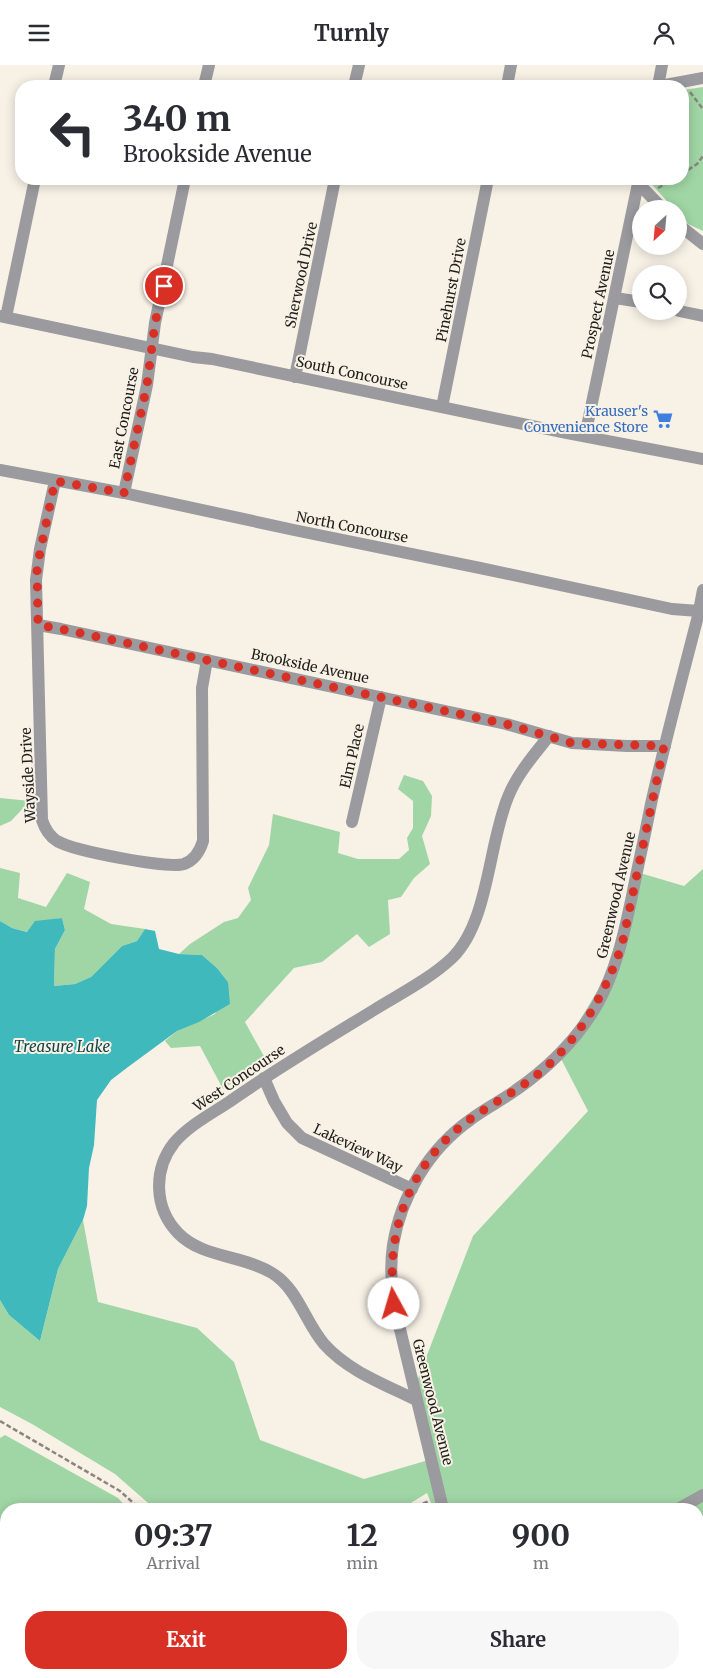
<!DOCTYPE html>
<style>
body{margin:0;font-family:Merriweather,serif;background:#f7f7f7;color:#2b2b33;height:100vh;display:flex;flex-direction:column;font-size:19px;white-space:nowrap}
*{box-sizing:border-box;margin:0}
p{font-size:16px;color:#7c7c81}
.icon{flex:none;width:28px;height:28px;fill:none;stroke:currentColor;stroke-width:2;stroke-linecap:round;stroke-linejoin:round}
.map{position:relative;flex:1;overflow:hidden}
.panel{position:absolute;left:0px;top:1438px;width:704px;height:176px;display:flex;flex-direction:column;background:#fff;border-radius:20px 20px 0 0;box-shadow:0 2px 12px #0003}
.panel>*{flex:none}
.guide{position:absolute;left:15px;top:15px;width:674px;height:105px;border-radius:20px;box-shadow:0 2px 12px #0003;background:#fff;color:#2b2b33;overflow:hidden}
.needle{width:32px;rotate:206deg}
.buttons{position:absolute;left:632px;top:135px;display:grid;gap:10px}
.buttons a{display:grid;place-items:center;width:55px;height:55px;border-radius:50%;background:#fff;box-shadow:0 2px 12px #0003;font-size:25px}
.pin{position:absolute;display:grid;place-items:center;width:42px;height:42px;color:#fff;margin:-21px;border:2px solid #fff;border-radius:50%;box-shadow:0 1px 5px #0007}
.me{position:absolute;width:55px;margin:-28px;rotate:354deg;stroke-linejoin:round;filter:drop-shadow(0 0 4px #0008)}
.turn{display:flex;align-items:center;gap:18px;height:105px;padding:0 25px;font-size:22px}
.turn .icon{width:65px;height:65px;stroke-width:2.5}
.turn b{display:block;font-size:35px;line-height:42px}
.eta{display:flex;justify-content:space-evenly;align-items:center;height:85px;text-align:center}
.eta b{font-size:30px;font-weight:700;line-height:35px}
.button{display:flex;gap:10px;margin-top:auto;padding:10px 25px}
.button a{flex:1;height:58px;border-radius:20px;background:#d93025;color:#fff;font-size:20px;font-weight:700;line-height:58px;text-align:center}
.button a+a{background:#f7f7f7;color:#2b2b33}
header{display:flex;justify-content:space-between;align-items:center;height:65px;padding:0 25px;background:#fff;font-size:22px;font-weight:700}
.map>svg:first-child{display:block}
</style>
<header><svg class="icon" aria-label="menu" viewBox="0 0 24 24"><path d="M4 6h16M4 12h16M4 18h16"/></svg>Turnly<svg class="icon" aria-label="person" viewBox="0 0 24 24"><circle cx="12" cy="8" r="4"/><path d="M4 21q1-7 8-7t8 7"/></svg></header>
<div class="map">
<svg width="703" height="1613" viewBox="0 0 703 1613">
<rect width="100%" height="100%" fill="#f7f1e6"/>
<!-- green -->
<g fill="#a0d6a5">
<path d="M 703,22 L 703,166 L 688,159 L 679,149 L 679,144 L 674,144 L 647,114 L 682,114 L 683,25 Z"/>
<path d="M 404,710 L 423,716 L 432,731 L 431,751 L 422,771 L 430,799 L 414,813 L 401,832 L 388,835 L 390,869 L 369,882 L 357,869 L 322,897 L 294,903 L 245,957 L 266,995 L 223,1024 L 200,981 L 171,983 L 165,976 L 177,966 L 215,949 L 228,917 L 217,903 L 202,890 L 179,889 L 190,879 L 224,857 L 238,853 L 251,835 L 248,823 L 269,780 L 273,749 L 340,767 L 338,788 L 358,794 L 399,794 L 409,785 L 407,773 L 413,763 L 413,736 L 398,724 Z"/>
<path d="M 0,733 L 30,736 L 11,756 L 0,761 Z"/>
<path d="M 0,803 L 20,808 L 18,833 L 46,842 L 67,808 L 90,817 L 84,844 L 111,859 L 145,864 L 137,876 L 122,881 L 91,912 L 75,919 L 54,921 L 55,884 L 65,865 L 62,853 L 50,855 L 28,867 L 12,863 L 0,856 Z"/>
<path d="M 703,804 L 703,1613 L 395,1613 L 406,1608 L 698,1608 L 698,1444 L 420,1444 L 431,1438 L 427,1428 L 401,1444 L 155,1444 L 115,1409 L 32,1359 L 0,1342 L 0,1235 L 9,1250 L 40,1276 L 58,1204 L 83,1155 L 98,1237 L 197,1263 L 234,1297 L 260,1375 L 364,1414 L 432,1394 L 417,1316 L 473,1171 L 588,1046 L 559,990 L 622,885 L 640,808 L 684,821 Z"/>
<path d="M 5,1370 L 118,1433 L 128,1444 L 6,1444 L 6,1476 L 0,1471 L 0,1373 Z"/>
<path d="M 315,1608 L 358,1608 L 347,1613 L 320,1613 Z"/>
</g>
<!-- water -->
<g fill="#40b9bd">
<path d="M 62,853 L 65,865 L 55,884 L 54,921 L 75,919 L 91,912 L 122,881 L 137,876 L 145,864 L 155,866 L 159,884 L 179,889 L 202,890 L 217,903 L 228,917 L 230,939 L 199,957 L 177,966 L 128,1002 L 111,1015 L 97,1035 L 94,1080 L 89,1103 L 87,1141 L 83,1155 L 58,1204 L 40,1276 L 9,1250 L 0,1235 L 0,856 L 12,863 L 27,867 L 35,856 Z"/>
<path d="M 0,1513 L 6,1521 L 6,1608 L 182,1608 L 186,1613 L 0,1613 Z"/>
</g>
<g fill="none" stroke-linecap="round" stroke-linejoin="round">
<!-- path -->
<g stroke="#8a867e" stroke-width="2.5" stroke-dasharray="5 2.5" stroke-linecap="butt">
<path d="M 690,27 L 703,44"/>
<path d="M 682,109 L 697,99 L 703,91"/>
<path d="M 658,123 L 675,114"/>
<path d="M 0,1356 L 120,1426 L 140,1444"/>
<path d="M 409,1444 L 429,1436"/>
<path d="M 0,1485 L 6,1489"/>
<path d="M 422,1608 L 427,1613"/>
<path d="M 406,1613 L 415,1608"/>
</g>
<!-- minor -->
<g stroke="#9b9a9e" stroke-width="12">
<path d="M 54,21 L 59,0"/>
<path d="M 204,21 L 209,0"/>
<path d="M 354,21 L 359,0"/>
<path d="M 507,21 L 511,0"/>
<path d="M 658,21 L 662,0"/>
<path d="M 660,21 L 703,13"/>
<path d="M 638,118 L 663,144"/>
<path d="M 679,160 L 703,179"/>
<path d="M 615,233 L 641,237"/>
<path d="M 679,246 L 703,251"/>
<path d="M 0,251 L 193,292 L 212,294 L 566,368 L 703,394"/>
<path d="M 6,252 L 35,114"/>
<path d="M 295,312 L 335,114"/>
<path d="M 442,342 L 488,114"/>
<path d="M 585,371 L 639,114"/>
<path d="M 0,405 L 124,428 L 294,465 L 480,503 L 672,544 L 699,546"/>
<path d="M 55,416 L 40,484 L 36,515 L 42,755 C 45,764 49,771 57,776 C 74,786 168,804 184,799 C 195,795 200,786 203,776 L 202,623 L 207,595"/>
<path d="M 124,428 L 147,320 L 155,258 L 185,114"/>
<path d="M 38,560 L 61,564 L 506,659 L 572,678 L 627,681 L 665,681"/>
<path d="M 352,757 L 381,632"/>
<path d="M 264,1013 L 274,1036 L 287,1058 L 302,1073 L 412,1124"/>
<path d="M 416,1335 C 384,1319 348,1306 324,1279 C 305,1257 298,1224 272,1208 C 243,1190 202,1193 178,1168 C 154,1143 153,1105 174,1078 C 188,1061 211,1049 229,1037 C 276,1004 325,975 374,945 C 400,929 431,913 452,893 C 489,857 488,780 508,732 C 517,709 534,690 549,671"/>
<path d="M 443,1444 L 394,1239 C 391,1219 390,1200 393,1180 C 401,1131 429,1084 470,1055 C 484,1044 501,1036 516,1025 C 548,1003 577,974 597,940 C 616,906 624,869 632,831 C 638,801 645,770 651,739 C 665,676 682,613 698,551 L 703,525"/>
<path d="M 678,1444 L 703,1430"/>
<path d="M 371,1613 L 381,1608"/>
</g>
</g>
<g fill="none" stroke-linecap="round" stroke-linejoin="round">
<!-- route -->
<path stroke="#d93025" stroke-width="9" stroke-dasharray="0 16.2" d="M 164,221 L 155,258 L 147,320 L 124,428 L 55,416 L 37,502 L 38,560 L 61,564 L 506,659 L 572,678 L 664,681 L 622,880 C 605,928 582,970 544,1004 C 521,1024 494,1037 469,1055 C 409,1099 385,1167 394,1239"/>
</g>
<!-- icons -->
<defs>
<symbol id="supermarket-bare" viewBox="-9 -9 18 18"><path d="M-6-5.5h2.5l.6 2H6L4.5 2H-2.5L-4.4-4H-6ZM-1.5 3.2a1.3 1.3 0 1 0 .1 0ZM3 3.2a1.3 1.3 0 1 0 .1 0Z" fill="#3f7fe0" stroke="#f7f1e6" stroke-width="2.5" paint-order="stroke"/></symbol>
</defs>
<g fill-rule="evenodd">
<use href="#supermarket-bare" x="649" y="340" width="28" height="28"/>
</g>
<g text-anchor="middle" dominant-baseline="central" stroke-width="4" stroke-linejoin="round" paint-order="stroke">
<!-- street labels -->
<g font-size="14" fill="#201e1a" stroke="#f7f1e6">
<text transform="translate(301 210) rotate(-78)">Sherwood Drive</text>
<text transform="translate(451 225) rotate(-79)">Pinehurst Drive</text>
<text transform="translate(598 239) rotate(-78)">Prospect Avenue</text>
<text transform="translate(352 308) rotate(12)">South Concourse</text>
<text transform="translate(124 353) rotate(-79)">East Concourse</text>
<text transform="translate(352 462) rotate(11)">North Concourse</text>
<text transform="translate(310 601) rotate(12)">Brookside Avenue</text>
<text transform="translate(352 691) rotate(-77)">Elm Place</text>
<text transform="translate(28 710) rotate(-93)">Wayside Drive</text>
<text transform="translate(616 830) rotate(-77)">Greenwood Avenue</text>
<text transform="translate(239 1013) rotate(-34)">West Concourse</text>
<text transform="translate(358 1083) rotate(25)">Lakeview Way</text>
<text transform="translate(433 1337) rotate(76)">Greenwood Avenue</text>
</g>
<!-- shop labels -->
<g font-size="14" fill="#366cbe" stroke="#f7f1e6" text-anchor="end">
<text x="648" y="346">Krauser's<tspan x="648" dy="16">Convenience Store</tspan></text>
</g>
<!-- water labels -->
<g font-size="15" font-style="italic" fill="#104547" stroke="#f7f1e6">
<text x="62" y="981">Treasure Lake</text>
</g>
</g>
</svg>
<div class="buttons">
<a><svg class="needle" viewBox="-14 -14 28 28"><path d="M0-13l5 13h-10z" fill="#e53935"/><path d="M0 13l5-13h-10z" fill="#7c7c81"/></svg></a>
<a><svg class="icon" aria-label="search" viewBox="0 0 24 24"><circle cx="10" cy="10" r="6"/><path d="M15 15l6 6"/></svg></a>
</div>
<div class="pin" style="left:164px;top:221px;background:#d93025"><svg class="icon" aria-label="arrive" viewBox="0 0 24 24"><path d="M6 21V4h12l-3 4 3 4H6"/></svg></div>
<svg class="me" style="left:394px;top:1239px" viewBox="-20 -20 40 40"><circle r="19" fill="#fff"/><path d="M0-13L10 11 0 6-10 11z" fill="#d93025"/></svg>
<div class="guide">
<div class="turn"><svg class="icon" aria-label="left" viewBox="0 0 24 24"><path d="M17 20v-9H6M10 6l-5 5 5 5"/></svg><div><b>340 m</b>Brookside Avenue</div></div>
</div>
<section class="panel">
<div class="eta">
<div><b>09:37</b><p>Arrival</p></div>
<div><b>12</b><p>min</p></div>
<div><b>900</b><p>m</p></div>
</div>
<div class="button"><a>Exit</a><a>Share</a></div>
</section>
</div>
